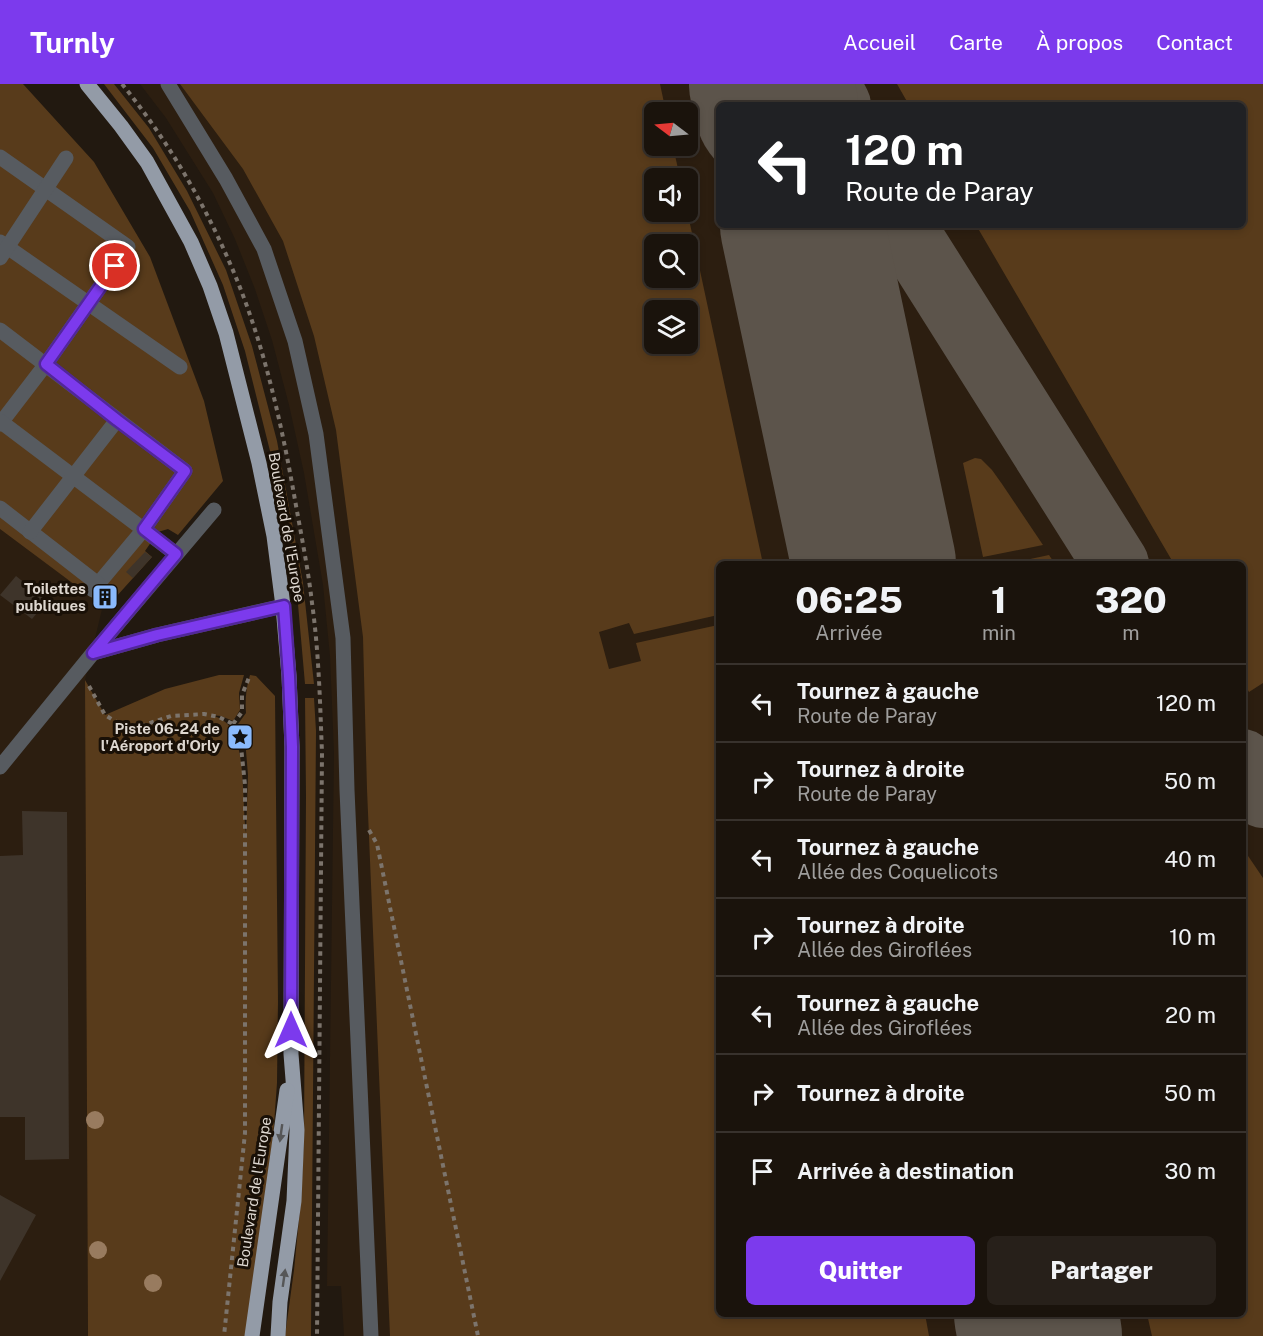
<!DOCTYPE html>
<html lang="fr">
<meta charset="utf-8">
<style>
body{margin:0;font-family:"Public Sans",sans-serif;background:#27201a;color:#f1f3f6;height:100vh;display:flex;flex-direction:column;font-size:22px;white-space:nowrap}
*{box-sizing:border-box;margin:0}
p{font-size:20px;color:#9f9e9d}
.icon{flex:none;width:33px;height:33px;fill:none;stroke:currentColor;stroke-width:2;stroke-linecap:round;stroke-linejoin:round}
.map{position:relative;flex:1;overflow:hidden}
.panel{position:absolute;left:716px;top:477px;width:530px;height:756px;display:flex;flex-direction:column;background:#1a130c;border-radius:9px;box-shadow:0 3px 9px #0003,0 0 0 2px #38322d}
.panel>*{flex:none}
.top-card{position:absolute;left:716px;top:18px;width:530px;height:126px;border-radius:9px;box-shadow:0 3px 9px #0003,0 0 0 2px #38322d;background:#202124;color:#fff;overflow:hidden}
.needle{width:39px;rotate:286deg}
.fabs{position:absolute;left:644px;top:18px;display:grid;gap:12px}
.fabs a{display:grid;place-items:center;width:54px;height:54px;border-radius:9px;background:#1a130c;box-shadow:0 3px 9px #0003,0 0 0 2px #38322d;font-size:30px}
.pin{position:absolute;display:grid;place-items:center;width:51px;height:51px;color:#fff;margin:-26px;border:3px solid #fff;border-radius:50%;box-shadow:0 2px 6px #0007}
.me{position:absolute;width:66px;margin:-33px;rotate:0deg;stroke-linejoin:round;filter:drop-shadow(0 0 4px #0008)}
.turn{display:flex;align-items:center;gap:21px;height:126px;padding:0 30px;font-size:27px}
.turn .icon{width:78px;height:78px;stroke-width:2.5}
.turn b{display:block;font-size:42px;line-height:51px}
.eta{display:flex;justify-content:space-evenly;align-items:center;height:102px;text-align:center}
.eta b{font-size:36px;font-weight:800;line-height:42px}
.action{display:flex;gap:12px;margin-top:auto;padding:12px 30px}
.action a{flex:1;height:69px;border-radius:9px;background:#7c3aed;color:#fff;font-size:24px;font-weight:800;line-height:69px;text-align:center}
.action a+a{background:#27201a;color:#f1f3f6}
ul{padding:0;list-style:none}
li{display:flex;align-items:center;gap:18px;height:78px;padding:0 30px;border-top:2px solid #38322d}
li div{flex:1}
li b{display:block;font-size:22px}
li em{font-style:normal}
header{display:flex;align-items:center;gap:36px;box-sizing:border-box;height:84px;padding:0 30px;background:#7c3aed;color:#fff}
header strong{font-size:28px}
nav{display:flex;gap:33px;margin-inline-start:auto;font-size:21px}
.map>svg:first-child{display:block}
</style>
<header>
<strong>Turnly</strong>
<nav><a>Accueil</a><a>Carte</a><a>À propos</a><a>Contact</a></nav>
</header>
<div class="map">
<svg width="1263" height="1252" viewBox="0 0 1263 1252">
<rect width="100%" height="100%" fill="#221910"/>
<!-- built -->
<g fill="#2c1e10" fill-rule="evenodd">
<path d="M 140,0 L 1263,0 L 1263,1252 L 344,1252 L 341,1202 L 327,1202 L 334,669 L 330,572 L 323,501 L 304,389 L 289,321 L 272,256 L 255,205 L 235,155 L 213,109 L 166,34 ZM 718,21 L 1242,21 L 1242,141 L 718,141 ZM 654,28 L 687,28 L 687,62 L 654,62 ZM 654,94 L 687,94 L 687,128 L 654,128 ZM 654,160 L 687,160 L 687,194 L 654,194 ZM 654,226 L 687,226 L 687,260 L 654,260 ZM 718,480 L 1242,480 L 1242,1230 L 718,1230 Z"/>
<path d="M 0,445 L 103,521 L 85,596 L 88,1252 L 0,1252 Z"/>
</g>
<!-- green -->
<g fill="#583b1b" fill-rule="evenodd">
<path d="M 0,0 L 23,0 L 94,78 L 150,173 L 204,317 L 223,397 L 178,451 L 168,445 L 158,448 L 145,467 L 152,473 L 106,524 L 0,445 Z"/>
<path d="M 104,0 L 114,0 L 149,44 L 187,107 L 226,186 L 252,262 L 277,357 L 303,499 L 314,600 L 305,600 L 297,509 L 274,383 L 245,267 L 223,201 L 190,127 L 153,64 Z"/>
<path d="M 180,0 L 660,0 L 666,28 L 654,28 L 654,62 L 673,62 L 680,94 L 654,94 L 654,128 L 687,128 L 687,126 L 763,480 L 718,480 L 718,531 L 634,550 L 629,539 L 599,548 L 609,585 L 641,577 L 636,559 L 718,541 L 718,1230 L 925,1230 L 929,1252 L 390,1252 L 367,705 L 363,553 L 336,346 L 314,252 L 283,157 L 243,85 ZM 687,160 L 687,194 L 654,194 L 654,160 ZM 687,226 L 687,260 L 654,260 L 654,226 Z"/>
<path d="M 897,0 L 1263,0 L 1263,599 L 1249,608 L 1242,596 L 1242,480 L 1174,480 L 976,141 L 1242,141 L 1242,21 L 909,21 Z"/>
<path d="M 975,374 L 981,375 L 992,386 L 1002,400 L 1043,461 L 983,473 L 963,379 Z"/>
<path d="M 1049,471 L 1055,480 L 1007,480 Z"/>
<path d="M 219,591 L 244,591 L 239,609 L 240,626 L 233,637 L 221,632 L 210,631 C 218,633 225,636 230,643 C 246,664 242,723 246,749 L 248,691 L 245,655 L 238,640 L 246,629 C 245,616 246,604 250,591 L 256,592 L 275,612 L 278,917 L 277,999 L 273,1054 L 246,1252 L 88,1252 L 85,596 L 105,631 L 165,605 Z"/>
<path d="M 305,614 L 314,614 L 316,647 L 311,1252 L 285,1252 L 294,1186 L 301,1115 L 304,1052 L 306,712 Z"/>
<path d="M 1242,763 L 1263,794 L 1263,1252 L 1152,1252 L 1147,1230 L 1242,1230 Z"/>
</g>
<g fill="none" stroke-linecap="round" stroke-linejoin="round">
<!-- taxiway -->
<g stroke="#5c544b" stroke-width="66">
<path d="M 827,0 L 838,21"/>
<path d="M 902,141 L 1116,480"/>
<path d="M 1242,678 L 1263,711"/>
</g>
<!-- runway -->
<g stroke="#5c544b" stroke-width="164">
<path d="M 771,0 L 776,21"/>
<path d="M 802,141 L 874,480"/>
<path d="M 1036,1230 L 1040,1252"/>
</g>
</g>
<!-- building -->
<g fill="#3e342a">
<path d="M 145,468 L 152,473 L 133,494 L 126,488 Z"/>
<path d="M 16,492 L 47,517 L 32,535 L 0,511 Z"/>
<path d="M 107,500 L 119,509 L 106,524 L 94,515 Z"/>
<path d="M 22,727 L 67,728 L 69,1075 L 25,1076 L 25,1033 L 0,1033 L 0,772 L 23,771 Z"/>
<path d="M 0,1111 L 36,1131 L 0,1197 Z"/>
</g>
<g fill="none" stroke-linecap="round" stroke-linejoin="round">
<!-- path -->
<g stroke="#7c746c" stroke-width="4" stroke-dasharray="4.5 4.5" stroke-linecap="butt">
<path d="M 122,0 C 170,59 208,125 237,196 C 265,265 282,342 295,416 C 301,450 308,484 312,519 C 319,569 320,619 322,669 L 317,1252"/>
<path d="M 89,602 L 105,631 L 121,641 L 141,642 L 171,632 L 204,630 L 219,633 L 233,640 L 240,653 L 245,701 L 245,1049 L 224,1252"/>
<path d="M 233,640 L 242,628 L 242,611 L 250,591"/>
<path d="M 369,746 L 377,760 L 478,1252"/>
</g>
<!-- minor -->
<g stroke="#575b60" stroke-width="15">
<path d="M 168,0 L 226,95 L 264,165 L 295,257 L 316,350 L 343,554 L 347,706 L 371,1252"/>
<path d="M 0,73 L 128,163 L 46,280 L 0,340"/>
<path d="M 0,158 L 180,283"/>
<path d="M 0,174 L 66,74"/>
<path d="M 0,246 L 185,387 L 144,445 L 93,506"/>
<path d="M 0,337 L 176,470"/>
<path d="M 0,424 L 98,500"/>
<path d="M 30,448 L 117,336"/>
<path d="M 93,569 L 214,426"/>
<path d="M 0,683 L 93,569 L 157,551 L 283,522"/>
</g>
<!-- major -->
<g stroke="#939ba7" stroke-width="15">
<path d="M 87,0 L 121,42 L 147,78 L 191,158 L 210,202 L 226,249 L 259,379 L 274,452 L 283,522 L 289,592 L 292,663 L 291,970 L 297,1046 L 294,1117 L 280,1218 L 278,1252"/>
<path d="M 252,1252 L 287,1006"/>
</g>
</g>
<!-- trees -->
<g fill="#987b5f">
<circle cx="95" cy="1036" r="9"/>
<circle cx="98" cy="1166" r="9"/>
<circle cx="153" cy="1199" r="9"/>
</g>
<!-- one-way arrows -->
<defs><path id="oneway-solid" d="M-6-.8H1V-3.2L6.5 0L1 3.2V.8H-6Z" transform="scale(1.5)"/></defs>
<g fill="#565657">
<use href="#oneway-solid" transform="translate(281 1049) rotate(98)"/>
<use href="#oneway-solid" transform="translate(284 1194) rotate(-82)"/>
</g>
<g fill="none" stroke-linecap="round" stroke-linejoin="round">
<defs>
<path id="route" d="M 115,182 L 46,280 L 117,336 L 185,387 L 144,445 L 176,470 L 93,569 L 157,551 L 284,522 L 289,592 L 292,663 L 291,946"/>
</defs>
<!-- route casing -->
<use href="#route" stroke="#51269a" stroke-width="15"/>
<!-- route -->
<use href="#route" stroke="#7c3aed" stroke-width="10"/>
</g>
<!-- icons -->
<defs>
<symbol id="building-square" viewBox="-11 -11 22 22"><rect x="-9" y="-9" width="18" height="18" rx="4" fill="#8abafc" stroke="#191007"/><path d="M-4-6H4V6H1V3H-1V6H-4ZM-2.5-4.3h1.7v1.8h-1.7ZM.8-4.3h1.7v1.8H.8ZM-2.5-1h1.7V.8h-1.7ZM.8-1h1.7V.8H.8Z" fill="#111"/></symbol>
<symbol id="sight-square" viewBox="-11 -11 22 22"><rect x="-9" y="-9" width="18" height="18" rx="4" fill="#8abafc" stroke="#191007"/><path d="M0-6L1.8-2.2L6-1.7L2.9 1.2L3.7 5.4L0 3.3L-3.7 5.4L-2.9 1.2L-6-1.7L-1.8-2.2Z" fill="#111"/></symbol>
</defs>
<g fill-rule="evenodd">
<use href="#building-square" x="90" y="498" width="30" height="30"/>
<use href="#sight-square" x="225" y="638" width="30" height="30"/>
</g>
<g text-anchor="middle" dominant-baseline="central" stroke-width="6" stroke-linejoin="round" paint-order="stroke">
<!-- street labels -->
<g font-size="15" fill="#ded7d0" stroke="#191007">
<text transform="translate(287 443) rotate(80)">Boulevard de l'Europe</text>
<text transform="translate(254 1108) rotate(-81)">Boulevard de l'Europe</text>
</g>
<!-- poi labels -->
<g font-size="15" font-weight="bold" fill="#ded7d0" stroke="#191007" text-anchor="end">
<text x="86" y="504">Toilettes<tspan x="86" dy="17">publiques</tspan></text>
<text x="220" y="644">Piste 06-24 de<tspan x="220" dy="17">l'Aéroport d'Orly</tspan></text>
</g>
</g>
</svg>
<div class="fabs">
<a><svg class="needle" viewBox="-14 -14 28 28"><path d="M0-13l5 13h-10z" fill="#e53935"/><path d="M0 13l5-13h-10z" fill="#9f9e9d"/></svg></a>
<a><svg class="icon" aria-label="sound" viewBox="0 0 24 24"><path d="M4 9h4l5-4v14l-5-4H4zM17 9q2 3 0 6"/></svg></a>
<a><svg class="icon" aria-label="search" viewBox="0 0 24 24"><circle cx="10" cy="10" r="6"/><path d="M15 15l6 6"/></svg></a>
<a><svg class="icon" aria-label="layers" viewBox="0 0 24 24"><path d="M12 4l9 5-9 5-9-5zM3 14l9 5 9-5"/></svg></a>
</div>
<div class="pin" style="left:115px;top:182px;background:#d93025"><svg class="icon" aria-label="arrive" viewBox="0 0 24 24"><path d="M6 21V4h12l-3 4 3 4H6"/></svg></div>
<svg class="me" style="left:291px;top:946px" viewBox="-20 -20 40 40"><path d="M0-17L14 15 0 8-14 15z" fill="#7c3aed" stroke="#fff" stroke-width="4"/></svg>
<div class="top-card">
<div class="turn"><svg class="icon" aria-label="left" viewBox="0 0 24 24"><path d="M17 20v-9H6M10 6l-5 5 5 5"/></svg><div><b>120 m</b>Route de Paray</div></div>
</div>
<section class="panel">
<div class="eta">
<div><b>06:25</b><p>Arrivée</p></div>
<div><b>1</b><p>min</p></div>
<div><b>320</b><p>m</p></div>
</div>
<ul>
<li><svg class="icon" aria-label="left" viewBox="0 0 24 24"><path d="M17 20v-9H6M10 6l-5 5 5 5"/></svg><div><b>Tournez à gauche</b><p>Route de Paray</p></div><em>120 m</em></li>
<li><svg class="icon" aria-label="right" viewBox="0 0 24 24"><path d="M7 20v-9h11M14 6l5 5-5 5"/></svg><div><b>Tournez à droite</b><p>Route de Paray</p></div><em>50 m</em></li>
<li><svg class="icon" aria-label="left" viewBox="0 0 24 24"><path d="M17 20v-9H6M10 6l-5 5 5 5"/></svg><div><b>Tournez à gauche</b><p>Allée des Coquelicots</p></div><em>40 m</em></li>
<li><svg class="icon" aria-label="right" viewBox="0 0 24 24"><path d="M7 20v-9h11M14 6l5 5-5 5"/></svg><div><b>Tournez à droite</b><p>Allée des Giroflées</p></div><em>10 m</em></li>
<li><svg class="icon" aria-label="left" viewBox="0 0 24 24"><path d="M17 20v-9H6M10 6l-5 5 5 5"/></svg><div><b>Tournez à gauche</b><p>Allée des Giroflées</p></div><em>20 m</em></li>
<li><svg class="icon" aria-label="right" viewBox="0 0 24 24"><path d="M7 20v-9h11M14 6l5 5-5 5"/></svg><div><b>Tournez à droite</b></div><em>50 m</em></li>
<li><svg class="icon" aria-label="arrive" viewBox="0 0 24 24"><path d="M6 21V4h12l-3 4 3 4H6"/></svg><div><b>Arrivée à destination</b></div><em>30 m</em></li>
</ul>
<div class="action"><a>Quitter</a><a>Partager</a></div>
</section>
</div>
